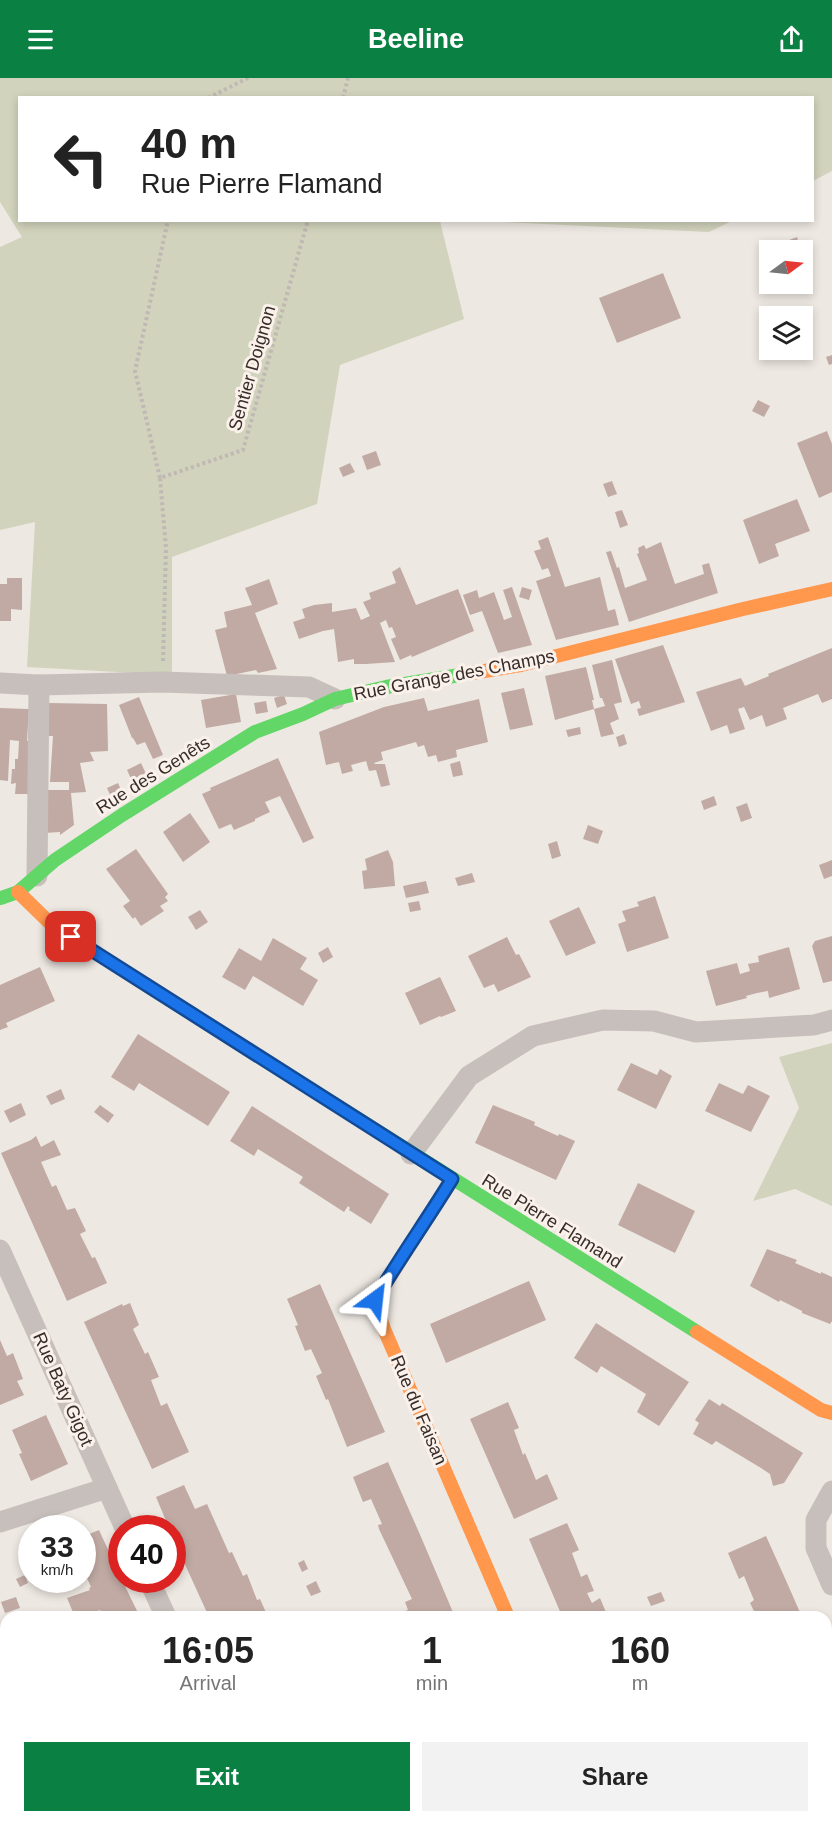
<!DOCTYPE html>
<meta charset="utf-8">
<style>
body{margin:0;font-family:Helvetica,sans-serif;background:#f2f2f2;color:#222;height:100vh;display:flex;flex-direction:column;font-size:22px;white-space:nowrap}
*{box-sizing:border-box;margin:0}
p{font-size:20px;color:#767676}
.icon{flex:none;width:33px;height:33px;fill:none;stroke:currentColor;stroke-width:2;stroke-linecap:round;stroke-linejoin:round}
.map{position:relative;flex:1;overflow:hidden}
.panel{position:absolute;left:0px;top:1533px;width:832px;height:212px;display:flex;flex-direction:column;background:#fff;border-radius:18px 18px 0 0;box-shadow:0 3px 9px #0003}
.panel>*{flex:none}
.top-card{position:absolute;left:18px;top:18px;width:796px;height:126px;border-radius:0px;box-shadow:0 3px 9px #0003;background:#fff;color:#222;overflow:hidden}
.needle{width:39px;rotate:75deg}
.buttons{position:absolute;left:759px;top:162px;display:grid;gap:12px}
.buttons a{display:grid;place-items:center;width:54px;height:54px;border-radius:0px;background:#fff;box-shadow:0 3px 9px #0003;font-size:30px}
.speed{position:absolute;left:18px;top:1437px;display:flex;gap:12px;font-size:30px;font-weight:700;text-align:center}
.speed>*{display:grid;place-content:center;width:78px;height:78px;border-radius:50%;background:#fff;box-shadow:0 3px 9px #0003;line-height:1}
.speed small{font-size:15px;font-weight:400}
.speed .limit{border:9px solid #d22;background:#fff;color:#111}
.pin{position:absolute;display:grid;place-items:center;width:51px;height:51px;color:#fff;margin:-26px;border-radius:12px;box-shadow:0 3px 9px #0006}
.me{position:absolute;width:66px;margin:-33px;rotate:30deg;stroke-linejoin:round;filter:drop-shadow(0 0 4px #0008)}
.turn{display:flex;align-items:center;gap:21px;height:126px;padding:0 24px;font-size:27px}
.turn .icon{width:78px;height:78px;stroke-width:2.5}
.turn b{display:block;font-size:42px;line-height:51px}
.eta{display:flex;justify-content:space-evenly;align-items:center;height:102px;text-align:center}
.eta b{font-size:36px;font-weight:700;line-height:42px}
.action{display:flex;gap:12px;margin-top:auto;padding:12px 24px}
.action a{flex:1;height:69px;border-radius:0px;background:#0b8043;color:#fff;font-size:24px;font-weight:700;line-height:69px;text-align:center}
.action a+a{background:#f2f2f2;color:#222}
header{display:flex;justify-content:space-between;align-items:center;height:78px;padding:0 24px;background:#0b8043;color:#fff;font-size:27px;font-weight:700}
.map>svg:first-child{display:block}
</style>
<header><svg class="icon" aria-label="menu" viewBox="0 0 24 24"><path d="M4 6h16M4 12h16M4 18h16"/></svg>Beeline<svg class="icon" aria-label="share" viewBox="0 0 24 24"><path d="M12 15V3M7 8l5-5 5 5M5 13v7h14v-7"/></svg></header>
<div class="map">
<svg width="832" height="1744" viewBox="0 0 832 1744">
<rect width="100%" height="100%" fill="#eee8e2"/>
<!-- green -->
<g fill="#d1d3bc">
<path d="M 0,0 L 832,0 L 832,93 L 813,103 L 813,20 L 20,20 L 20,142 L 440,143 L 464,241 L 340,287 L 317,426 L 172,479 L 172,597 L 27,589 L 35,444 L 0,452 L 0,169 L 22,159 L 0,124 Z"/>
<path d="M 485,143 L 732,142 L 732,143 L 709,154 Z"/>
<path d="M 832,965 L 832,1128 L 795,1111 L 753,1123 L 799,1030 L 779,979 Z"/>
</g>
<!-- building -->
<g fill="#c1aaa4">
<path d="M 797,159 L 800,169 L 790,172 L 772,172 L 771,169 Z"/>
<path d="M 663,195 L 681,240 L 617,265 L 599,220 Z"/>
<path d="M 832,277 L 832,286 L 829,287 L 826,279 Z"/>
<path d="M 758,322 L 770,328 L 764,339 L 752,333 Z"/>
<path d="M 827,353 L 832,366 L 832,414 L 819,420 L 797,365 Z"/>
<path d="M 376,373 L 381,387 L 367,392 L 362,378 Z"/>
<path d="M 350,385 L 355,394 L 343,399 L 339,390 Z"/>
<path d="M 612,403 L 617,416 L 608,419 L 603,406 Z"/>
<path d="M 797,421 L 810,453 L 775,466 L 779,478 L 759,486 L 743,442 Z"/>
<path d="M 622,432 L 628,447 L 620,450 L 615,434 Z"/>
<path d="M 548,459 L 565,509 L 600,499 L 608,533 L 615,531 L 619,547 L 556,562 L 536,503 L 551,498 L 548,490 L 542,492 L 534,473 L 541,471 L 538,463 Z"/>
<path d="M 661,464 L 675,506 L 704,496 L 702,487 L 709,485 L 718,515 L 629,544 L 606,474 L 611,473 L 617,490 L 619,489 L 625,510 L 647,502 L 637,476 L 639,475 L 638,470 L 644,467 L 646,471 Z"/>
<path d="M 400,489 L 416,527 L 458,511 L 474,553 L 412,579 L 411,577 L 400,582 L 391,561 L 396,559 L 392,549 L 389,550 L 386,542 L 380,545 L 395,584 L 366,586 L 354,586 L 354,581 L 338,584 L 334,551 L 323,553 L 299,561 L 293,544 L 305,540 L 302,531 L 314,527 L 332,525 L 332,534 L 356,530 L 361,542 L 370,538 L 363,524 L 371,521 L 369,515 L 396,505 L 392,494 Z"/>
<path d="M 7,500 L 22,500 L 22,532 L 11,531 L 11,543 L 0,543 L 0,506 L 7,506 Z"/>
<path d="M 269,501 L 278,526 L 255,535 L 277,591 L 258,595 L 256,592 L 227,598 L 215,552 L 227,549 L 224,534 L 252,527 L 245,510 Z"/>
<path d="M 512,509 L 532,567 L 498,575 L 482,533 L 470,537 L 463,517 L 477,512 L 479,520 L 494,514 L 504,542 L 512,539 L 503,512 Z"/>
<path d="M 522,509 L 532,512 L 529,522 L 519,519 Z"/>
<path d="M 663,567 L 685,624 L 639,638 L 637,631 L 641,630 L 639,623 L 631,626 L 615,581 Z"/>
<path d="M 832,570 L 832,621 L 822,625 L 818,616 L 783,630 L 787,641 L 766,649 L 762,637 L 750,642 L 744,629 L 738,631 L 745,651 L 730,656 L 727,647 L 711,653 L 696,614 L 741,600 L 745,608 L 769,598 L 768,596 Z"/>
<path d="M 612,582 L 622,624 L 614,626 L 619,641 L 610,645 L 614,656 L 601,659 L 594,631 L 605,628 L 602,620 L 600,620 L 592,587 Z"/>
<path d="M 586,589 L 594,622 L 592,622 L 594,631 L 555,642 L 545,598 Z"/>
<path d="M 524,610 L 533,647 L 510,652 L 501,615 Z"/>
<path d="M 236,616 L 241,644 L 206,650 L 201,622 Z"/>
<path d="M 284,617 L 287,626 L 277,630 L 274,620 Z"/>
<path d="M 139,619 L 163,677 L 153,681 L 145,664 L 137,667 L 133,660 L 132,660 L 119,627 Z"/>
<path d="M 424,620 L 428,633 L 479,621 L 488,664 L 456,672 L 457,679 L 438,684 L 436,677 L 428,679 L 424,667 L 418,669 L 416,664 L 381,674 L 383,682 L 374,685 L 375,686 L 385,686 L 390,707 L 381,709 L 376,692 L 369,693 L 366,683 L 351,687 L 353,693 L 342,696 L 339,684 L 326,687 L 319,654 L 384,629 Z"/>
<path d="M 266,623 L 268,634 L 256,636 L 254,625 Z"/>
<path d="M 48,625 L 107,626 L 108,673 L 90,674 L 94,683 L 80,685 L 86,714 L 71,715 L 74,747 L 60,757 L 60,754 L 44,755 L 46,712 L 69,712 L 69,704 L 50,704 L 53,658 L 47,658 Z"/>
<path d="M 0,630 L 29,631 L 27,663 L 30,662 L 28,716 L 15,716 L 16,705 L 11,706 L 12,691 L 15,691 L 15,681 L 18,681 L 19,663 L 10,662 L 8,703 L 0,702 Z"/>
<path d="M 580,649 L 581,656 L 568,659 L 566,652 Z"/>
<path d="M 624,656 L 627,666 L 619,669 L 616,659 Z"/>
<path d="M 278,680 L 314,760 L 303,765 L 280,718 L 265,724 L 270,734 L 255,741 L 255,743 L 234,752 L 231,746 L 219,751 L 202,716 L 211,712 L 210,710 Z"/>
<path d="M 460,683 L 463,697 L 453,699 L 450,686 Z"/>
<path d="M 141,685 L 147,698 L 133,705 L 127,692 Z"/>
<path d="M 118,705 L 122,714 L 111,719 L 107,710 Z"/>
<path d="M 714,718 L 717,727 L 704,732 L 701,723 Z"/>
<path d="M 747,725 L 752,740 L 741,744 L 736,729 Z"/>
<path d="M 190,735 L 210,764 L 183,784 L 163,754 Z"/>
<path d="M 588,747 L 603,753 L 598,766 L 583,761 Z"/>
<path d="M 557,763 L 561,778 L 552,781 L 548,766 Z"/>
<path d="M 136,771 L 168,816 L 165,819 L 168,823 L 160,828 L 164,833 L 141,848 L 135,839 L 133,841 L 123,828 L 130,823 L 106,791 Z"/>
<path d="M 388,772 L 393,784 L 395,808 L 364,811 L 362,793 L 367,792 L 365,781 Z"/>
<path d="M 832,782 L 832,798 L 824,801 L 819,787 Z"/>
<path d="M 472,795 L 475,804 L 458,808 L 455,800 Z"/>
<path d="M 426,803 L 429,815 L 406,820 L 403,808 Z"/>
<path d="M 655,818 L 669,860 L 627,874 L 618,846 L 626,843 L 622,833 L 639,828 L 637,824 Z"/>
<path d="M 419,823 L 421,832 L 410,834 L 408,825 Z"/>
<path d="M 579,829 L 596,865 L 566,878 L 549,843 Z"/>
<path d="M 200,832 L 208,844 L 196,852 L 188,839 Z"/>
<path d="M 832,858 L 832,903 L 823,905 L 812,868 L 815,863 Z"/>
<path d="M 507,859 L 516,877 L 519,876 L 531,899 L 498,914 L 494,906 L 484,910 L 468,878 Z"/>
<path d="M 273,860 L 307,880 L 300,891 L 318,902 L 303,928 L 253,898 L 245,912 L 222,899 L 239,870 L 261,883 Z"/>
<path d="M 328,869 L 333,879 L 323,885 L 318,875 Z"/>
<path d="M 789,869 L 800,911 L 769,920 L 768,913 L 757,915 L 746,918 L 747,920 L 716,928 L 706,893 L 737,885 L 740,896 L 750,893 L 748,886 L 759,884 L 758,878 Z"/>
<path d="M 40,889 L 55,923 L 6,945 L 8,949 L 0,952 L 0,907 Z"/>
<path d="M 440,899 L 456,933 L 441,939 L 440,938 L 420,947 L 405,915 Z"/>
<path d="M 138,956 L 230,1014 L 208,1048 L 139,1005 L 134,1013 L 111,999 Z"/>
<path d="M 631,985 L 657,997 L 660,991 L 672,998 L 656,1031 L 617,1012 Z"/>
<path d="M 719,1005 L 743,1016 L 748,1007 L 770,1018 L 751,1054 L 705,1033 Z"/>
<path d="M 61,1011 L 65,1021 L 51,1027 L 46,1018 Z"/>
<path d="M 21,1025 L 26,1037 L 10,1045 L 4,1033 Z"/>
<path d="M 100,1027 L 114,1037 L 108,1045 L 94,1034 Z"/>
<path d="M 493,1027 L 535,1044 L 534,1047 L 558,1058 L 559,1056 L 575,1063 L 556,1102 L 475,1065 Z"/>
<path d="M 252,1028 L 389,1116 L 371,1146 L 349,1132 L 350,1130 L 348,1128 L 344,1134 L 299,1105 L 303,1099 L 258,1071 L 254,1078 L 230,1063 Z"/>
<path d="M 36,1058 L 41,1069 L 54,1062 L 61,1077 L 41,1084 L 52,1109 L 56,1107 L 67,1132 L 75,1130 L 86,1153 L 80,1156 L 92,1180 L 95,1179 L 107,1205 L 67,1223 L 1,1075 L 31,1062 Z"/>
<path d="M 638,1105 L 695,1133 L 675,1175 L 618,1147 Z"/>
<path d="M 767,1171 L 797,1182 L 795,1185 L 821,1196 L 821,1194 L 832,1199 L 832,1243 L 830,1246 L 802,1235 L 802,1233 L 780,1222 L 779,1224 L 750,1208 Z"/>
<path d="M 529,1203 L 546,1242 L 446,1285 L 430,1246 Z"/>
<path d="M 320,1206 L 385,1354 L 347,1369 L 328,1321 L 326,1322 L 316,1298 L 322,1295 L 311,1271 L 305,1273 L 295,1248 L 298,1247 L 287,1221 Z"/>
<path d="M 130,1225 L 139,1247 L 133,1251 L 145,1276 L 148,1274 L 159,1299 L 151,1302 L 161,1328 L 167,1325 L 189,1374 L 152,1391 L 84,1244 L 122,1226 L 123,1228 Z"/>
<path d="M 596,1245 L 689,1304 L 659,1348 L 637,1334 L 646,1316 L 601,1288 L 597,1295 L 574,1280 Z"/>
<path d="M 0,1262 L 7,1278 L 13,1275 L 23,1301 L 17,1303 L 24,1317 L 0,1327 Z"/>
<path d="M 709,1321 L 720,1328 L 722,1325 L 803,1375 L 784,1405 L 773,1408 L 770,1396 L 761,1390 L 716,1363 L 712,1367 L 693,1356 L 699,1345 L 695,1342 Z"/>
<path d="M 508,1324 L 519,1350 L 514,1352 L 523,1377 L 525,1375 L 536,1402 L 547,1396 L 558,1421 L 514,1441 L 470,1341 Z"/>
<path d="M 46,1337 L 68,1386 L 31,1403 L 19,1376 L 22,1375 L 12,1352 Z"/>
<path d="M 388,1384 L 421,1459 L 455,1539 L 404,1539 L 402,1534 L 408,1532 L 405,1524 L 412,1521 L 379,1451 L 378,1447 L 382,1446 L 371,1421 L 363,1424 L 353,1399 Z"/>
<path d="M 184,1407 L 195,1431 L 207,1426 L 229,1475 L 232,1474 L 243,1498 L 247,1496 L 257,1522 L 260,1521 L 268,1539 L 209,1539 L 172,1458 L 172,1450 L 169,1450 L 156,1419 Z"/>
<path d="M 567,1445 L 579,1472 L 572,1475 L 581,1499 L 587,1496 L 594,1513 L 587,1515 L 592,1525 L 600,1520 L 608,1539 L 563,1539 L 562,1538 L 529,1461 Z"/>
<path d="M 99,1452 L 122,1502 L 140,1539 L 102,1539 L 100,1532 L 82,1539 L 75,1539 L 67,1520 L 90,1512 L 89,1510 L 91,1509 L 82,1489 L 82,1459 Z"/>
<path d="M 766,1458 L 788,1507 L 802,1539 L 757,1539 L 750,1525 L 754,1522 L 744,1498 L 739,1501 L 728,1475 Z"/>
<path d="M 304,1482 L 308,1491 L 302,1494 L 298,1485 Z"/>
<path d="M 25,1497 L 28,1505 L 20,1509 L 16,1501 Z"/>
<path d="M 316,1503 L 321,1514 L 311,1518 L 306,1508 Z"/>
<path d="M 661,1514 L 665,1523 L 651,1528 L 647,1519 Z"/>
<path d="M 16,1519 L 20,1530 L 5,1535 L 1,1524 Z"/>
<path d="M 832,1647 L 832,1676 L 826,1676 L 826,1648 Z"/>
<path d="M 65,1738 L 95,1738 L 97,1744 L 67,1744 Z"/>
<path d="M 177,1738 L 225,1738 L 227,1744 L 179,1744 Z"/>
<path d="M 345,1738 L 387,1738 L 388,1740 L 390,1738 L 396,1738 L 400,1744 L 349,1744 Z"/>
<path d="M 506,1738 L 530,1738 L 517,1744 L 508,1744 Z"/>
</g>
<g fill="none" stroke-linecap="round" stroke-linejoin="round">
<!-- path -->
<g stroke="#c0b8b4" stroke-width="4" stroke-dasharray="3 3" stroke-linecap="butt">
<path d="M 208,20 L 248,0"/>
<path d="M 343,20 L 348,0"/>
<path d="M 160,400 L 135,293 L 168,142"/>
<path d="M 163,583 L 166,470 L 160,400 L 243,372 L 308,142"/>
<path d="M 577,1744 L 587,1738"/>
</g>
<!-- street -->
<g stroke="#c7bfbb" stroke-width="21">
<path d="M 0,605 L 39,607 L 162,604 L 309,609 L 335,621"/>
<path d="M 37,798 L 39,607"/>
<path d="M 411,1076 L 469,998 L 533,958 L 603,942 L 654,943 L 696,954 L 814,947 L 832,942"/>
<path d="M 0,1172 L 125,1450"/>
<path d="M 832,1413 L 816,1442 L 816,1470 L 832,1507"/>
<path d="M 0,1444 L 107,1410"/>
<path d="M 149,1502 L 166,1539"/>
<path d="M 826,1718 L 832,1717"/>
<path d="M 253,1738 L 256,1744"/>
<path d="M 296,1738 L 300,1744"/>
</g>
<!-- fast -->
<g stroke="#63d668" stroke-width="14">
<path d="M 1,820 L 18,814 L 55,782 L 122,737 L 255,654 L 303,636 L 335,621 L 386,609 L 472,595"/>
<path d="M 247,971 L 697,1254"/>
</g>
<!-- slow -->
<g stroke="#ff974d" stroke-width="14">
<path d="M 472,595 L 521,587 L 743,531 L 832,511"/>
<path d="M 18,814 L 52,847 L 247,971"/>
<path d="M 452,1101 L 375,1222 L 384,1251 L 508,1539"/>
<path d="M 697,1254 L 821,1332 L 832,1335"/>
</g>
</g>
<g fill="none" stroke-linecap="round" stroke-linejoin="round">
<defs>
<path id="route" d="M 71,859 L 452,1101 C 427,1142 399,1181 375,1222"/>
</defs>
<!-- route casing -->
<use href="#route" stroke="#114b97" stroke-width="15"/>
<!-- route -->
<use href="#route" stroke="#1a73e8" stroke-width="10"/>
</g>
<g text-anchor="middle" dominant-baseline="central" stroke-width="6" stroke-linejoin="round" paint-order="stroke">
<!-- street labels -->
<g font-size="18" fill="#382c29" stroke="#faf1ea">
<text transform="translate(252 290) rotate(-74)">Sentier Doignon</text>
<text transform="translate(454 597) rotate(-11)">Rue Grange des Champs</text>
<text transform="translate(153 697) rotate(-32)">Rue des Genêts</text>
<text transform="translate(552 1143) rotate(32)">Rue Pierre Flamand</text>
<text transform="translate(63 1311) rotate(66)">Rue Baty Gigot</text>
<text transform="translate(419 1332) rotate(67)">Rue du Faisan</text>
</g>
</g>
</svg>
<div class="buttons">
<a><svg class="needle" viewBox="-14 -14 28 28"><path d="M0-13l5 13h-10z" fill="#e53935"/><path d="M0 13l5-13h-10z" fill="#767676"/></svg></a>
<a><svg class="icon" aria-label="layers" viewBox="0 0 24 24"><path d="M12 4l9 5-9 5-9-5zM3 14l9 5 9-5"/></svg></a>
</div>
<div class="speed"><div>33<small>km/h</small></div><div class="limit">40</div></div>
<div class="pin" style="left:71px;top:859px;background:#d93025"><svg class="icon" aria-label="arrive" viewBox="0 0 24 24"><path d="M6 21V4h12l-3 4 3 4H6"/></svg></div>
<svg class="me" style="left:375px;top:1222px" viewBox="-20 -20 40 40"><path d="M0-17L14 15 0 8-14 15z" fill="#1a73e8" stroke="#fff" stroke-width="4"/></svg>
<div class="top-card">
<div class="turn"><svg class="icon" aria-label="left" viewBox="0 0 24 24"><path d="M17 20v-9H6M10 6l-5 5 5 5"/></svg><div><b>40 m</b>Rue Pierre Flamand</div></div>
</div>
<section class="panel">
<div class="eta">
<div><b>16:05</b><p>Arrival</p></div>
<div><b>1</b><p>min</p></div>
<div><b>160</b><p>m</p></div>
</div>
<div class="action"><a>Exit</a><a>Share</a></div>
</section>
</div>
